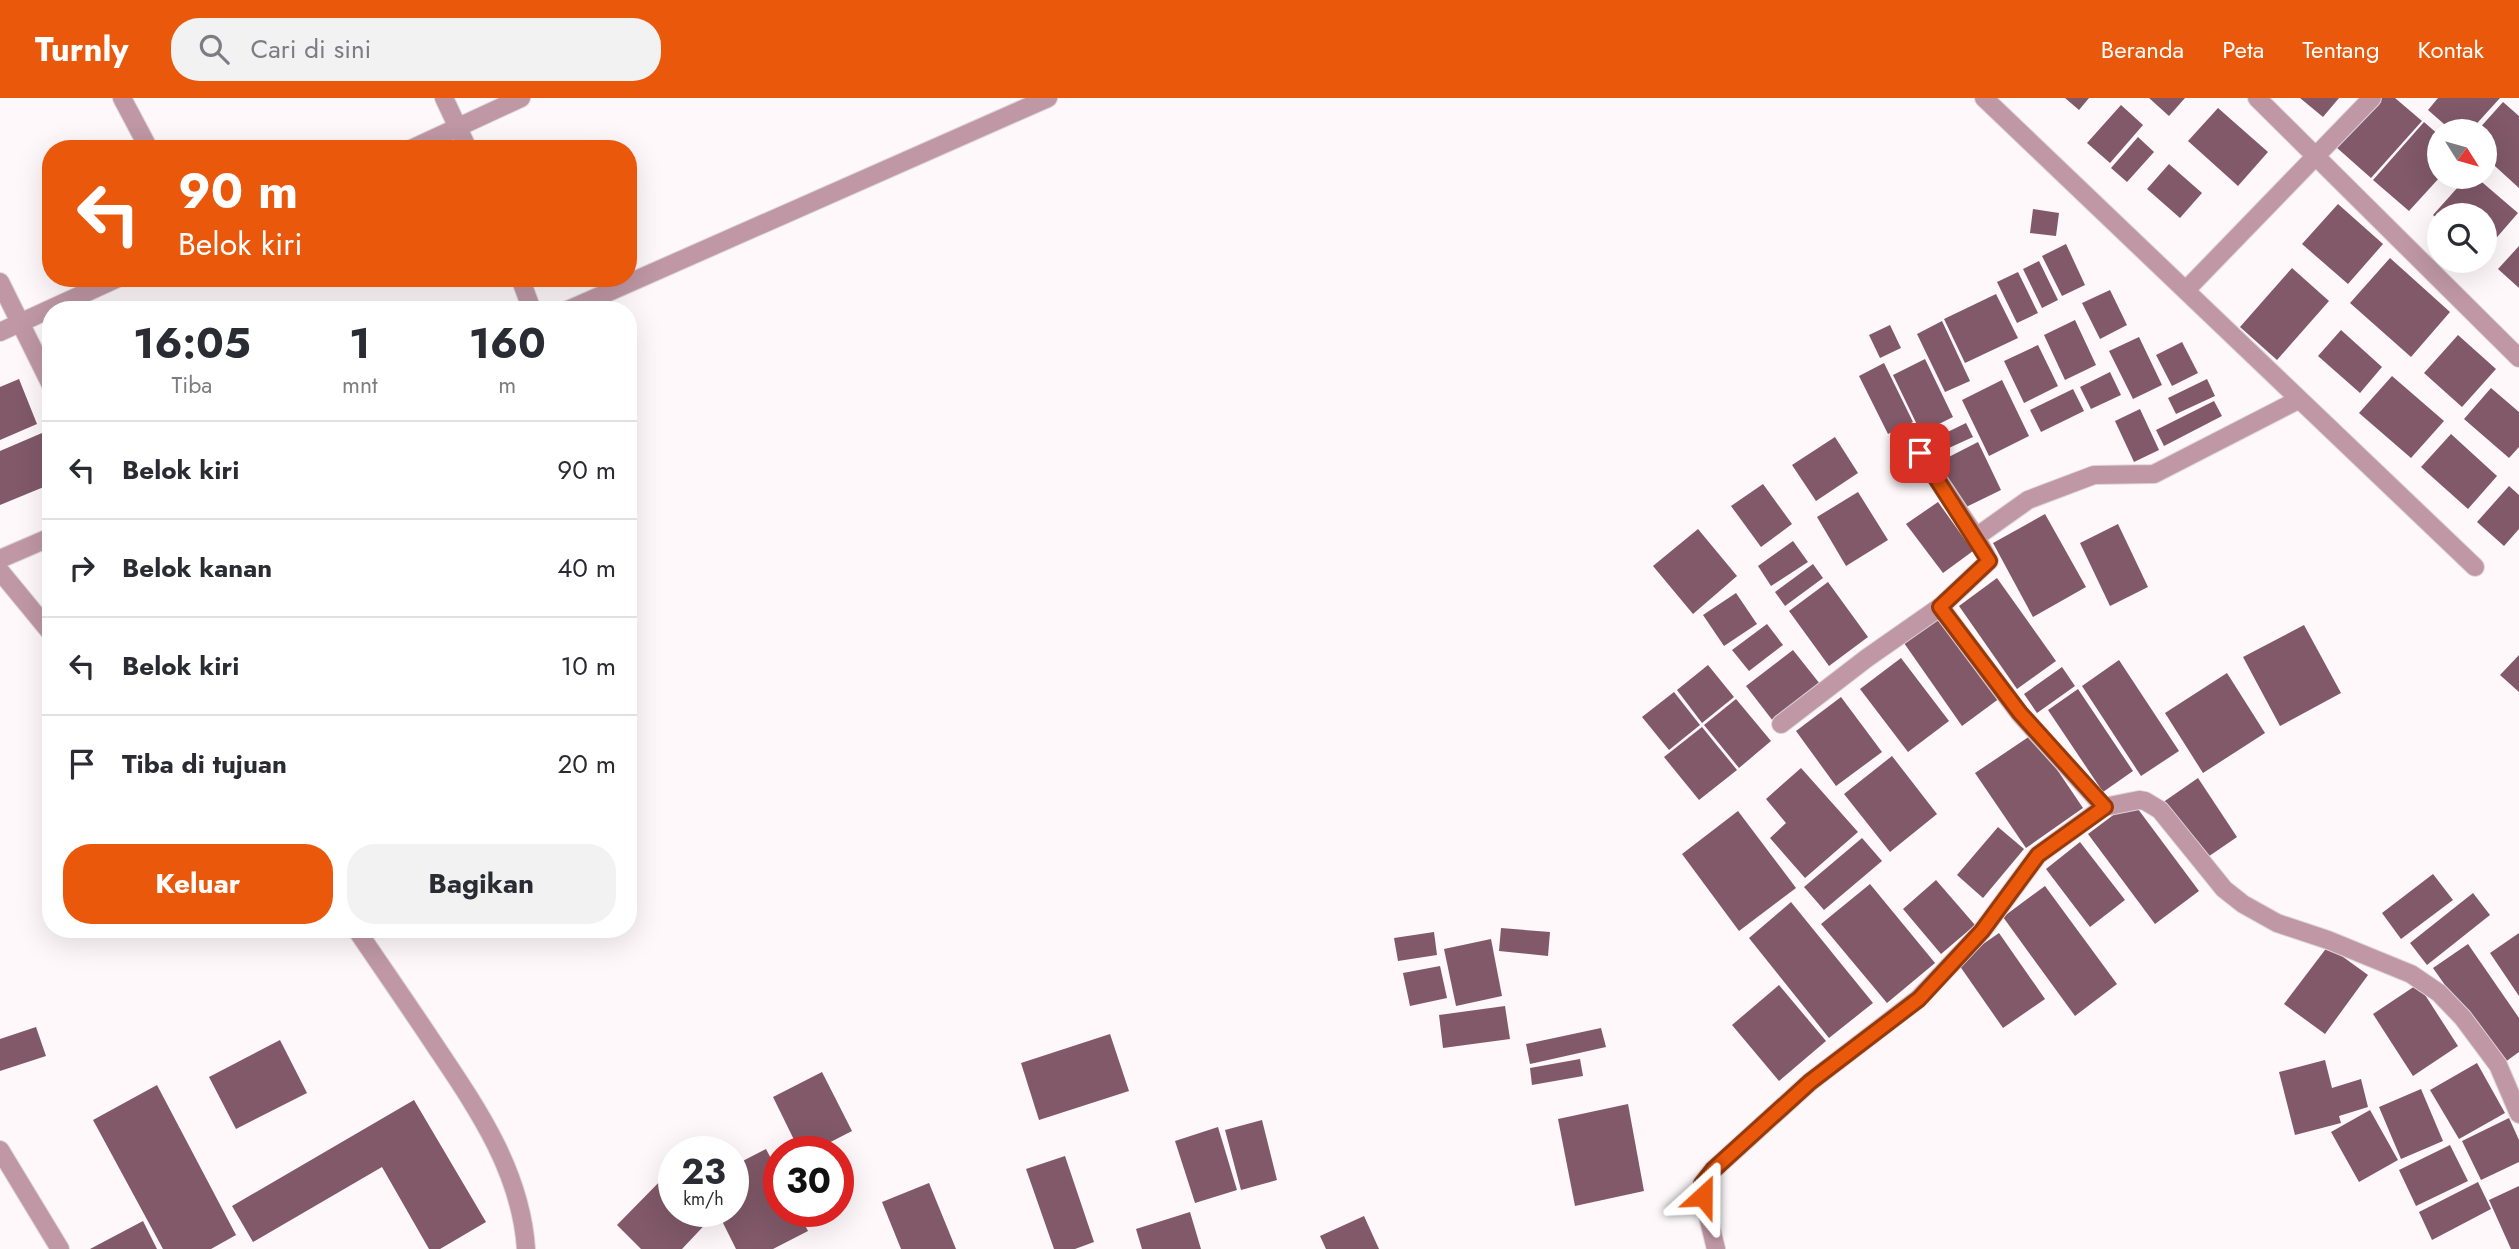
<!DOCTYPE html>
<html lang="id">
<style>
body{margin:0;font-family:Jost,sans-serif;background:#f2f2f3;color:#2b2b33;height:100vh;display:flex;flex-direction:column;font-size:26px;white-space:nowrap}
*{box-sizing:border-box;margin:0}
p{font-size:23px;color:#7c7c81}
.icon{flex:none;width:38px;height:38px;fill:none;stroke:currentColor;stroke-width:2;stroke-linecap:round;stroke-linejoin:round}
.map{position:relative;flex:1;overflow:hidden}
.drawer{position:absolute;left:42px;top:203px;width:595px;height:637px;display:flex;flex-direction:column;background:#fff;border-radius:28px;box-shadow:0 7px 28px #0002}
.drawer>*{flex:none}
.hud{position:absolute;left:42px;top:42px;width:595px;height:147px;border-radius:28px;box-shadow:0 7px 28px #0002;background:#ea580c;color:#fff;overflow:hidden}
.needle{width:46px;rotate:127deg}
.controls{position:absolute;left:2427px;top:21px;display:grid;gap:14px}
.controls a{display:grid;place-items:center;width:70px;height:70px;border-radius:50%;background:#fff;box-shadow:0 7px 28px #0002;font-size:35px}
.speed{position:absolute;left:658px;top:1038px;display:flex;gap:14px;font-size:35px;font-weight:700;text-align:center}
.speed>*{display:grid;place-content:center;width:91px;height:91px;border-radius:50%;background:#fff;box-shadow:0 7px 28px #0002;line-height:1}
.speed small{font-size:18px;font-weight:400}
.speed .limit{border:10px solid #d22;background:#fff;color:#111}
.pin{position:absolute;display:grid;place-items:center;width:60px;height:60px;color:#fff;margin:-30px;border-radius:14px;box-shadow:0 4px 10px #0006}
.me{position:absolute;width:77px;margin:-38px;rotate:24deg;stroke-linejoin:round;filter:drop-shadow(0 0 5px #0008)}
.turn{display:flex;align-items:center;gap:24px;height:147px;padding:0 21px;font-size:32px}
.turn .icon{width:91px;height:91px;stroke-width:2.5}
.turn b{display:block;font-size:49px;line-height:60px}
.eta{display:flex;justify-content:space-evenly;align-items:center;height:119px;text-align:center}
.eta b{font-size:42px;font-weight:700;line-height:49px}
.action{display:flex;gap:14px;margin-top:auto;padding:14px 21px}
.action a{flex:1;height:80px;border-radius:28px;background:#ea580c;color:#fff;font-size:28px;font-weight:700;line-height:80px;text-align:center}
.action a+a{background:#f2f2f3;color:#2b2b33}
ul{padding:0;list-style:none}
li{display:flex;align-items:center;gap:21px;height:98px;padding:0 21px;border-top:2px solid #e1e1e2}
li div{flex:1}
li b{display:block;font-size:26px}
li em{font-style:normal}
header{display:flex;align-items:center;gap:42px;box-sizing:border-box;height:98px;padding:0 35px;background:#ea580c;color:#fff}
header strong{font-size:33px}
nav{display:flex;gap:38px;margin-inline-start:auto;font-size:24px}
.search{width:490px;height:63px;background:#f2f2f3;display:flex;align-items:center;gap:18px;box-sizing:border-box;padding:0 24px;border-radius:28px;color:#7c7c81;font-size:26px}
.map>svg:first-child{display:block}
</style>
<header>
<strong>Turnly</strong>
<div class="search"><svg class="icon" aria-label="search" viewBox="0 0 24 24"><circle cx="10" cy="10" r="6"/><path d="M15 15l6 6"/></svg>Cari di sini</div>
<nav><a>Beranda</a><a>Peta</a><a>Tentang</a><a>Kontak</a></nav>
</header>
<div class="map">
<svg width="2519" height="1151" viewBox="0 0 2519 1151">
<rect width="100%" height="100%" fill="#fef8fa"/>
<!-- building -->
<g fill="#815968">
<path d="M 2065,0 L 2089,0 L 2079,12 Z"/>
<path d="M 2149,0 L 2185,0 L 2169,18 Z"/>
<path d="M 2300,0 L 2339,0 L 2323,19 Z"/>
<path d="M 2378,0 L 2395,0 L 2422,23 L 2371,80 L 2336,49 Z"/>
<path d="M 2438,0 L 2500,0 L 2470,33 L 2452,33 L 2428,12 Z"/>
<path d="M 2503,4 L 2519,18 L 2519,90 L 2485,59 L 2485,33 L 2477,33 Z"/>
<path d="M 2121,7 L 2143,27 L 2110,65 L 2087,45 Z"/>
<path d="M 2218,10 L 2268,54 L 2238,88 L 2188,43 Z"/>
<path d="M 2424,24 L 2440,38 L 2440,79 L 2409,113 L 2373,82 Z"/>
<path d="M 2138,39 L 2154,54 L 2127,84 L 2111,70 Z"/>
<path d="M 2169,66 L 2202,95 L 2180,120 L 2147,91 Z"/>
<path d="M 2467,79 L 2476,79 L 2518,115 L 2485,153 L 2485,117 L 2440,117 L 2440,123 L 2433,117 Z"/>
<path d="M 2338,106 L 2383,146 L 2348,186 L 2302,146 Z"/>
<path d="M 2033,111 L 2059,115 L 2056,138 L 2030,135 Z"/>
<path d="M 2066,146 L 2085,187 L 2062,198 L 2042,158 Z"/>
<path d="M 2519,148 L 2519,190 L 2498,171 Z"/>
<path d="M 2390,160 L 2450,214 L 2411,259 L 2350,205 Z"/>
<path d="M 2039,163 L 2058,202 L 2042,210 L 2023,171 Z"/>
<path d="M 2292,170 L 2329,203 L 2277,262 L 2240,229 Z"/>
<path d="M 2018,174 L 2038,215 L 2017,225 L 1997,184 Z"/>
<path d="M 2110,192 L 2127,227 L 2100,241 L 2082,205 Z"/>
<path d="M 1996,196 L 2018,240 L 1965,265 L 1944,221 Z"/>
<path d="M 2075,222 L 2096,267 L 2065,282 L 2044,237 Z"/>
<path d="M 1942,223 L 1970,283 L 1945,294 L 1917,236 Z"/>
<path d="M 1890,227 L 1901,250 L 1880,260 L 1869,237 Z"/>
<path d="M 2341,232 L 2382,269 L 2360,295 L 2318,258 Z"/>
<path d="M 2458,237 L 2496,271 L 2462,309 L 2424,275 Z"/>
<path d="M 2139,239 L 2162,287 L 2133,301 L 2109,253 Z"/>
<path d="M 2182,244 L 2198,275 L 2172,288 L 2156,257 Z"/>
<path d="M 2038,247 L 2058,288 L 2024,305 L 2004,263 Z"/>
<path d="M 1925,261 L 1953,319 L 1921,335 L 1893,277 Z"/>
<path d="M 1884,265 L 1913,324 L 1888,336 L 1859,278 Z"/>
<path d="M 2110,274 L 2121,297 L 2091,311 L 2080,289 Z"/>
<path d="M 2392,278 L 2444,323 L 2411,360 L 2359,315 Z"/>
<path d="M 19,281 L 37,326 L 0,342 L 0,289 Z"/>
<path d="M 2207,281 L 2215,298 L 2176,316 L 2168,300 Z"/>
<path d="M 2002,282 L 2029,338 L 1989,358 L 1962,302 Z"/>
<path d="M 2491,290 L 2519,314 L 2519,349 L 2509,360 L 2464,321 Z"/>
<path d="M 2073,291 L 2084,313 L 2041,334 L 2030,312 Z"/>
<path d="M 2214,303 L 2222,318 L 2164,348 L 2156,332 Z"/>
<path d="M 2140,311 L 2159,352 L 2134,364 L 2115,323 Z"/>
<path d="M 1966,325 L 1973,339 L 1929,359 L 1923,346 Z"/>
<path d="M 42,335 L 51,357 L 51,386 L 0,407 L 0,353 Z"/>
<path d="M 2451,336 L 2497,378 L 2468,411 L 2421,369 Z"/>
<path d="M 1835,339 L 1858,375 L 1816,403 L 1792,367 Z"/>
<path d="M 1978,344 L 2001,392 L 1960,412 L 1937,365 Z"/>
<path d="M 1763,386 L 1792,426 L 1761,449 L 1731,408 Z"/>
<path d="M 2509,388 L 2519,397 L 2519,431 L 2504,448 L 2477,424 Z"/>
<path d="M 1858,394 L 1888,442 L 1846,468 L 1817,419 Z"/>
<path d="M 1938,404 L 1973,453 L 1943,475 L 1906,426 Z"/>
<path d="M 2045,416 L 2086,489 L 2033,519 L 1993,445 Z"/>
<path d="M 2118,426 L 2148,489 L 2110,508 L 2080,445 Z"/>
<path d="M 1698,431 L 1737,478 L 1693,516 L 1653,468 Z"/>
<path d="M 1793,443 L 1808,464 L 1771,488 L 1758,468 Z"/>
<path d="M 1813,466 L 1823,480 L 1785,508 L 1775,494 Z"/>
<path d="M 1997,480 L 2056,563 L 2017,591 L 1959,508 Z"/>
<path d="M 1828,484 L 1868,539 L 1829,568 L 1789,513 Z"/>
<path d="M 1736,495 L 1757,526 L 1724,548 L 1703,517 Z"/>
<path d="M 1942,518 L 2000,600 L 1962,628 L 1904,545 Z"/>
<path d="M 1767,526 L 1783,547 L 1749,573 L 1732,552 Z"/>
<path d="M 2304,527 L 2341,595 L 2280,628 L 2243,559 Z"/>
<path d="M 1793,552 L 1820,586 L 1773,623 L 1746,588 Z"/>
<path d="M 2519,557 L 2519,594 L 2500,577 Z"/>
<path d="M 1901,560 L 1949,623 L 1908,654 L 1860,591 Z"/>
<path d="M 2119,562 L 2179,653 L 2141,678 L 2082,588 Z"/>
<path d="M 1708,567 L 1734,599 L 1702,625 L 1677,592 Z"/>
<path d="M 2062,569 L 2075,588 L 2037,615 L 2024,596 Z"/>
<path d="M 2227,575 L 2265,635 L 2203,675 L 2165,615 Z"/>
<path d="M 2078,591 L 2133,673 L 2103,694 L 2048,612 Z"/>
<path d="M 1674,594 L 1700,627 L 1669,652 L 1642,619 Z"/>
<path d="M 1841,599 L 1882,654 L 1836,688 L 1796,633 Z"/>
<path d="M 1736,601 L 1771,643 L 1739,670 L 1704,627 Z"/>
<path d="M 1702,629 L 1737,672 L 1699,702 L 1664,659 Z"/>
<path d="M 2033,636 L 2083,710 L 2026,750 L 1975,675 Z"/>
<path d="M 1892,658 L 1937,716 L 1890,754 L 1844,696 Z"/>
<path d="M 1801,670 L 1858,734 L 1805,780 L 1770,740 L 1786,725 L 1766,701 Z"/>
<path d="M 2198,680 L 2237,739 L 2202,763 L 2162,705 Z"/>
<path d="M 2132,703 L 2199,793 L 2155,826 L 2088,736 Z"/>
<path d="M 1738,713 L 1796,790 L 1739,833 L 1682,756 Z"/>
<path d="M 1998,729 L 2024,751 L 1983,800 L 1957,777 Z"/>
<path d="M 1862,740 L 1882,763 L 1824,812 L 1804,789 Z"/>
<path d="M 2080,744 L 2125,802 L 2090,829 L 2046,771 Z"/>
<path d="M 2433,776 L 2453,802 L 2401,841 L 2382,815 Z"/>
<path d="M 1936,782 L 1975,827 L 1941,856 L 1903,811 Z"/>
<path d="M 1870,786 L 1935,865 L 1887,905 L 1821,826 Z"/>
<path d="M 2045,788 L 2117,886 L 2075,918 L 2003,819 Z"/>
<path d="M 2473,795 L 2490,817 L 2427,867 L 2410,845 Z"/>
<path d="M 1791,804 L 1873,905 L 1829,940 L 1749,840 Z"/>
<path d="M 1501,830 L 1550,834 L 1548,858 L 1499,853 Z"/>
<path d="M 1434,834 L 1437,857 L 1398,863 L 1394,840 Z"/>
<path d="M 1999,835 L 2045,901 L 2003,930 L 1957,864 Z"/>
<path d="M 2519,835 L 2519,898 L 2490,855 Z"/>
<path d="M 1491,841 L 1502,898 L 1456,908 L 1444,851 Z"/>
<path d="M 2468,846 L 2519,920 L 2519,954 L 2501,967 L 2433,870 Z"/>
<path d="M 2328,848 L 2368,877 L 2325,936 L 2284,906 Z"/>
<path d="M 1440,868 L 1447,900 L 1410,908 L 1403,875 Z"/>
<path d="M 2418,886 L 2458,948 L 2413,978 L 2373,916 Z"/>
<path d="M 1779,887 L 1826,943 L 1779,983 L 1732,927 Z"/>
<path d="M 1505,908 L 1510,941 L 1443,950 L 1439,917 Z"/>
<path d="M 36,929 L 46,958 L 0,973 L 0,941 Z"/>
<path d="M 1601,930 L 1606,949 L 1530,966 L 1526,946 Z"/>
<path d="M 1110,936 L 1129,993 L 1039,1022 L 1021,965 Z"/>
<path d="M 280,942 L 307,995 L 236,1031 L 209,979 Z"/>
<path d="M 1580,961 L 1583,978 L 1532,987 L 1530,970 Z"/>
<path d="M 2325,962 L 2332,990 L 2361,981 L 2368,1009 L 2339,1018 L 2341,1025 L 2295,1037 L 2279,974 Z"/>
<path d="M 2477,965 L 2505,1015 L 2459,1041 L 2430,992 Z"/>
<path d="M 822,974 L 852,1033 L 811,1054 L 800,1054 L 773,999 Z"/>
<path d="M 157,987 L 236,1137 L 211,1151 L 163,1151 L 93,1022 Z"/>
<path d="M 2421,991 L 2443,1043 L 2401,1061 L 2379,1009 Z"/>
<path d="M 414,1002 L 486,1124 L 440,1151 L 429,1151 L 382,1069 L 253,1144 L 232,1108 Z"/>
<path d="M 1628,1006 L 1644,1093 L 1575,1108 L 1558,1021 Z"/>
<path d="M 2370,1012 L 2398,1062 L 2359,1084 L 2331,1034 Z"/>
<path d="M 2509,1020 L 2519,1042 L 2519,1064 L 2481,1082 L 2462,1043 Z"/>
<path d="M 1262,1022 L 1277,1082 L 1241,1092 L 1225,1032 Z"/>
<path d="M 1218,1029 L 1237,1092 L 1195,1105 L 1175,1043 Z"/>
<path d="M 2450,1047 L 2468,1083 L 2416,1108 L 2399,1072 Z"/>
<path d="M 766,1051 L 779,1076 L 779,1113 L 798,1113 L 808,1133 L 773,1151 L 736,1151 L 717,1113 L 733,1113 L 733,1068 Z"/>
<path d="M 1065,1058 L 1094,1144 L 1075,1151 L 1054,1151 L 1026,1071 Z"/>
<path d="M 670,1073 L 674,1077 L 674,1113 L 712,1113 L 715,1116 L 682,1151 L 641,1151 L 617,1127 Z"/>
<path d="M 2478,1084 L 2491,1111 L 2432,1142 L 2419,1114 Z"/>
<path d="M 929,1085 L 956,1151 L 901,1151 L 882,1104 Z"/>
<path d="M 2519,1088 L 2519,1151 L 2511,1151 L 2489,1102 Z"/>
<path d="M 1190,1114 L 1201,1151 L 1142,1151 L 1136,1131 Z"/>
<path d="M 1364,1118 L 1379,1151 L 1326,1151 L 1320,1138 Z"/>
<path d="M 143,1123 L 157,1151 L 90,1151 Z"/>
</g>
<g fill="none" stroke-linecap="round" stroke-linejoin="round">
<defs>
<g id="minor">
<path d="M 122,0 L 149,51"/>
<path d="M 444,0 L 468,51"/>
<path d="M 1984,0 L 2475,469"/>
<path d="M 2257,0 L 2519,260"/>
<path d="M 411,51 L 521,0"/>
<path d="M 520,180 L 532,212"/>
<path d="M 0,184 L 51,287"/>
<path d="M 2186,192 L 2372,0"/>
<path d="M 568,212 L 1048,0"/>
<path d="M 0,234 L 118,180"/>
<path d="M 1920,355 L 1976,439"/>
<path d="M 0,461 L 51,439"/>
<path d="M 0,473 L 51,535"/>
<path d="M 1940,509 L 2020,616 L 2104,709"/>
<path d="M 1781,626 L 1867,560 L 1940,509 L 1989,463 L 1976,439 L 2028,402 L 2094,377 L 2154,376 L 2298,302"/>
<path d="M 356,831 C 383,871 411,911 438,952 C 479,1013 521,1075 526,1151"/>
<path d="M 0,1052 L 60,1151"/>
<path d="M 1716,1151 L 1701,1090 L 1702,1086 L 1713,1072 L 1810,984 L 1918,901 L 1982,833 L 2038,757 L 2104,709 L 2139,702 L 2145,703 L 2160,712 L 2224,791 L 2243,806 L 2277,825 L 2328,842 L 2411,876 L 2439,895 L 2463,920 L 2498,967 L 2519,1016"/>
</g>
</defs>
<!-- minor casing -->
<use href="#minor" stroke="#dcd5d8" stroke-width="20"/>
<!-- minor -->
<use href="#minor" stroke="#bf97a5" stroke-width="18"/>
</g>
<g fill="none" stroke-linecap="round" stroke-linejoin="round">
<defs>
<path id="route" d="M 1703,1098 L 1702,1086 L 1713,1072 L 1810,984 L 1919,901 L 1982,833 L 2038,757 L 2105,709 L 2020,615 L 1940,509 L 1989,463 L 1920,355"/>
</defs>
<!-- route casing -->
<use href="#route" stroke="#983908" stroke-width="18"/>
<!-- route -->
<use href="#route" stroke="#ea580c" stroke-width="12"/>
</g>
</svg>
<div class="controls">
<a><svg class="needle" viewBox="-14 -14 28 28"><path d="M0-13l5 13h-10z" fill="#e53935"/><path d="M0 13l5-13h-10z" fill="#7c7c81"/></svg></a>
<a><svg class="icon" aria-label="search" viewBox="0 0 24 24"><circle cx="10" cy="10" r="6"/><path d="M15 15l6 6"/></svg></a>
</div>
<div class="speed"><div>23<small>km/h</small></div><div class="limit">30</div></div>
<div class="pin" style="left:1920px;top:355px;background:#d93025"><svg class="icon" aria-label="arrive" viewBox="0 0 24 24"><path d="M6 21V4h12l-3 4 3 4H6"/></svg></div>
<svg class="me" style="left:1703px;top:1098px" viewBox="-20 -20 40 40"><path d="M0-17L14 15 0 8-14 15z" fill="#ea580c" stroke="#fff" stroke-width="4"/></svg>
<div class="hud">
<div class="turn"><svg class="icon" aria-label="left" viewBox="0 0 24 24"><path d="M17 20v-9H6M10 6l-5 5 5 5"/></svg><div><b>90 m</b>Belok kiri</div></div>
</div>
<section class="drawer">
<div class="eta">
<div><b>16:05</b><p>Tiba</p></div>
<div><b>1</b><p>mnt</p></div>
<div><b>160</b><p>m</p></div>
</div>
<ul>
<li><svg class="icon" aria-label="left" viewBox="0 0 24 24"><path d="M17 20v-9H6M10 6l-5 5 5 5"/></svg><div><b>Belok kiri</b></div><em>90 m</em></li>
<li><svg class="icon" aria-label="right" viewBox="0 0 24 24"><path d="M7 20v-9h11M14 6l5 5-5 5"/></svg><div><b>Belok kanan</b></div><em>40 m</em></li>
<li><svg class="icon" aria-label="left" viewBox="0 0 24 24"><path d="M17 20v-9H6M10 6l-5 5 5 5"/></svg><div><b>Belok kiri</b></div><em>10 m</em></li>
<li><svg class="icon" aria-label="arrive" viewBox="0 0 24 24"><path d="M6 21V4h12l-3 4 3 4H6"/></svg><div><b>Tiba di tujuan</b></div><em>20 m</em></li>
</ul>
<div class="action"><a>Keluar</a><a>Bagikan</a></div>
</section>
</div>
